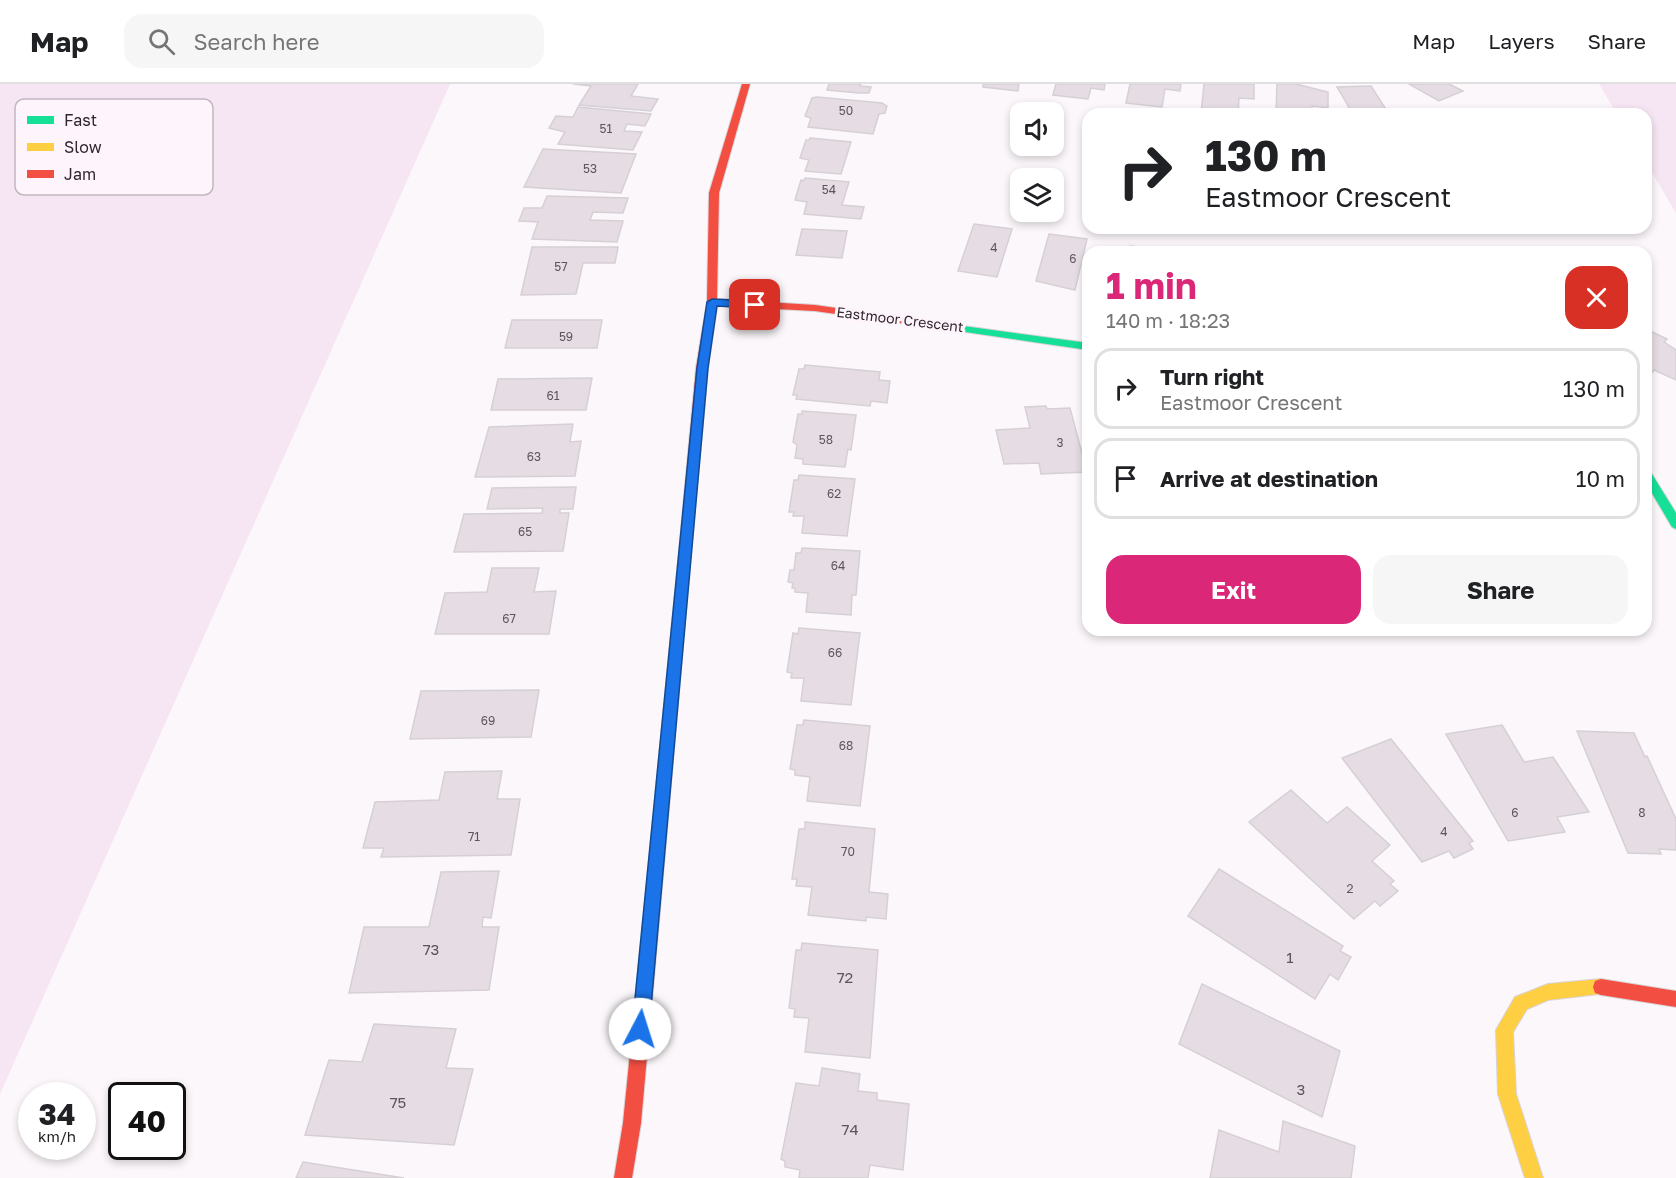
<!DOCTYPE html>
<meta charset="utf-8">
<style>
body{margin:0;font-family:"Golos Text",sans-serif;background:#f6f6f6;color:#202124;height:100vh;display:flex;flex-direction:column;font-size:22px;white-space:nowrap}
*{box-sizing:border-box;margin:0}
p{font-size:20px;color:#757577}
.icon{flex:none;width:33px;height:33px;fill:none;stroke:currentColor;stroke-width:2;stroke-linecap:round;stroke-linejoin:round}
.map{position:relative;flex:1;overflow:hidden}
.drawer{position:absolute;left:1082px;top:162px;width:570px;height:390px;display:flex;flex-direction:column;background:#fff;border-radius:18px;box-shadow:0 3px 9px #0003}
.drawer>*{flex:none}
.banner{position:absolute;left:1082px;top:24px;width:570px;height:126px;border-radius:18px;box-shadow:0 3px 9px #0003;background:#fff;color:#202124;overflow:hidden}
.controls{position:absolute;left:1010px;top:18px;display:grid;gap:12px}
.controls a{display:grid;place-items:center;width:54px;height:54px;border-radius:12px;background:#fff;box-shadow:0 3px 9px #0003;font-size:30px}
.speed{position:absolute;left:18px;top:998px;display:flex;gap:12px;font-size:30px;font-weight:700;text-align:center}
.speed>*{display:grid;place-content:center;width:78px;height:78px;border-radius:50%;background:#fff;box-shadow:0 3px 9px #0003;line-height:1}
.speed small{font-size:15px;font-weight:400}
.speed .limit{border:3px solid #111;border-radius:9px;background:#fff;color:#111}
.pin{position:absolute;display:grid;place-items:center;width:51px;height:51px;color:#fff;margin:-26px;border-radius:12px;box-shadow:0 3px 9px #0006}
.me{position:absolute;width:66px;margin:-33px;rotate:5deg;stroke-linejoin:round;filter:drop-shadow(0 0 4px #0008)}
.turn{display:flex;align-items:center;gap:21px;height:126px;padding:0 24px;font-size:27px}
.turn .icon{width:78px;height:78px;stroke-width:2.5}
.turn b{display:block;font-size:42px;line-height:51px}
.round{display:grid;place-items:center;flex:none;width:63px;height:63px;border-radius:18px;background:#f6f6f6}
.headline{display:flex;align-items:center;justify-content:space-between;height:102px;padding:0 24px}
h1{font-size:36px;font-weight:700;line-height:45px;color:#db2777}
.primary-button{display:flex;gap:12px;margin-top:auto;padding:12px 24px}
.primary-button a{flex:1;height:69px;border-radius:18px;background:#db2777;color:#fff;font-size:24px;font-weight:700;line-height:69px;text-align:center}
.primary-button a+a{background:#f6f6f6;color:#202124}
ul{padding:0;list-style:none}
li{display:flex;align-items:center;gap:18px;height:81px;margin:0 12px 9px;padding:0 12px;border:3px solid #e0e0e0;border-radius:18px}
li div{flex:1}
li b{display:block;font-size:22px}
li em{font-style:normal}
header{display:flex;align-items:center;gap:36px;box-sizing:border-box;height:84px;padding:0 30px;background:#fff;border-bottom:2px solid #e0e0e0}
header strong{font-size:28px}
nav{display:flex;gap:33px;margin-inline-start:auto;font-size:21px}
.search{width:420px;height:54px;background:#f6f6f6;display:flex;align-items:center;gap:15px;box-sizing:border-box;padding:0 21px;border-radius:18px;color:#757577;font-size:22px}
.map>svg:first-child{display:block}
</style>
<header>
<strong>Map</strong>
<div class="search"><svg class="icon" aria-label="search" viewBox="0 0 24 24"><circle cx="10" cy="10" r="6"/><path d="M15 15l6 6"/></svg>Search here</div>
<nav><a>Map</a><a>Layers</a><a>Share</a></nav>
</header>
<div class="map">
<svg width="1676" height="1094" viewBox="0 0 1676 1094">
<rect width="100%" height="100%" fill="#fbf7fa"/>
<!-- green -->
<g fill="#f6e5f2">
<path d="M 0,0 L 450,0 L 0,1010 Z"/>
<path d="M 1599,0 L 1676,0 L 1676,129 L 1646,78 L 1646,30 L 1617,30 Z"/>
</g>
<!-- building -->
<g fill="#e5dde3" stroke="#d6d0d5" stroke-width="1.5">
<path d="M 573,0 L 638,0 L 631,12 L 658,15 L 651,27 L 579,21 L 591,2 Z"/>
<path d="M 829,0 L 861,0 L 860,2 L 871,3 L 869,9 L 859,9 L 827,6 Z"/>
<path d="M 983,0 L 1019,0 L 1018,7 L 983,3 Z"/>
<path d="M 1056,0 L 1105,0 L 1104,6 L 1091,4 L 1088,15 L 1053,11 Z"/>
<path d="M 1130,0 L 1181,0 L 1180,7 L 1165,5 L 1162,23 L 1126,19 Z"/>
<path d="M 1204,0 L 1254,0 L 1254,15 L 1239,14 L 1238,30 L 1201,30 Z"/>
<path d="M 1277,0 L 1296,0 L 1328,8 L 1328,24 L 1312,22 L 1312,30 L 1276,30 Z"/>
<path d="M 1409,0 L 1449,0 L 1463,7 L 1439,17 Z"/>
<path d="M 1371,2 L 1389,30 L 1353,30 L 1337,3 Z"/>
<path d="M 817,13 L 882,19 L 887,22 L 885,29 L 879,30 L 873,50 L 808,43 L 811,34 L 805,32 L 812,14 Z"/>
<path d="M 578,23 L 651,30 L 645,42 L 627,40 L 624,47 L 642,48 L 633,66 L 558,60 L 565,48 L 549,44 L 556,32 L 573,33 Z"/>
<path d="M 810,54 L 851,58 L 841,90 L 805,87 L 809,76 L 800,74 L 806,56 L 809,56 Z"/>
<path d="M 543,65 L 636,70 L 621,109 L 524,103 Z"/>
<path d="M 805,94 L 849,98 L 842,121 L 864,123 L 861,135 L 804,130 L 807,118 L 795,116 L 801,96 L 804,97 Z"/>
<path d="M 547,112 L 628,114 L 623,129 L 593,128 L 590,136 L 623,137 L 617,158 L 532,155 L 538,138 L 519,137 L 524,124 L 542,124 Z"/>
<path d="M 974,140 L 1012,145 L 997,193 L 958,187 Z"/>
<path d="M 802,145 L 847,147 L 842,174 L 796,171 Z"/>
<path d="M 1049,150 L 1087,155 L 1075,206 L 1036,197 Z"/>
<path d="M 1130,162 L 1169,167 L 1128,168 Z"/>
<path d="M 532,163 L 618,163 L 615,179 L 583,179 L 576,210 L 521,211 Z"/>
<path d="M 512,236 L 602,236 L 597,264 L 505,264 Z"/>
<path d="M 1646,245 L 1667,255 L 1664,258 L 1676,266 L 1676,296 L 1654,286 L 1646,296 Z"/>
<path d="M 805,281 L 880,288 L 879,296 L 890,297 L 887,319 L 871,317 L 870,322 L 796,315 L 797,311 L 793,311 L 799,285 L 804,285 Z"/>
<path d="M 592,294 L 586,326 L 491,326 L 498,295 Z"/>
<path d="M 1046,322 L 1047,325 L 1070,324 L 1087,388 L 1041,390 L 1039,379 L 1004,380 L 996,346 L 1030,344 L 1025,323 Z"/>
<path d="M 802,327 L 856,331 L 851,366 L 848,365 L 845,383 L 803,380 L 803,375 L 795,374 L 797,361 L 793,358 L 798,330 L 802,330 Z"/>
<path d="M 573,340 L 570,358 L 581,357 L 575,392 L 475,393 L 489,343 Z"/>
<path d="M 799,391 L 855,395 L 847,452 L 802,449 L 804,432 L 793,432 L 794,428 L 789,428 L 794,396 L 798,396 Z"/>
<path d="M 576,403 L 573,425 L 560,425 L 560,429 L 569,429 L 563,467 L 454,468 L 464,430 L 542,429 L 543,424 L 487,425 L 492,404 Z"/>
<path d="M 802,464 L 860,467 L 856,511 L 852,511 L 851,531 L 806,528 L 808,509 L 795,508 L 795,504 L 792,504 L 793,499 L 788,498 L 790,486 L 794,486 L 796,469 L 801,469 Z"/>
<path d="M 492,484 L 539,484 L 534,508 L 556,507 L 549,550 L 435,550 L 445,509 L 487,508 Z"/>
<path d="M 799,544 L 860,549 L 851,621 L 801,617 L 804,594 L 791,594 L 792,589 L 787,588 L 793,549 L 798,550 Z"/>
<path d="M 539,606 L 531,653 L 410,655 L 421,607 Z"/>
<path d="M 804,636 L 870,642 L 860,722 L 807,717 L 810,693 L 795,691 L 795,686 L 790,685 L 797,641 L 803,641 Z"/>
<path d="M 1502,641 L 1524,678 L 1553,673 L 1589,728 L 1557,733 L 1565,748 L 1508,757 L 1446,650 Z"/>
<path d="M 1577,647 L 1634,649 L 1645,673 L 1647,672 L 1676,735 L 1676,766 L 1659,765 L 1661,770 L 1628,769 Z"/>
<path d="M 1391,655 L 1473,757 L 1469,759 L 1473,765 L 1454,774 L 1449,767 L 1422,778 L 1342,674 Z"/>
<path d="M 502,687 L 497,715 L 520,715 L 511,771 L 381,773 L 384,764 L 363,764 L 375,718 L 439,716 L 445,688 Z"/>
<path d="M 1291,706 L 1327,739 L 1347,723 L 1390,761 L 1372,777 L 1394,797 L 1390,800 L 1398,807 L 1380,822 L 1375,817 L 1354,835 L 1249,738 Z"/>
<path d="M 805,738 L 875,745 L 869,808 L 888,810 L 886,835 L 866,833 L 866,837 L 808,831 L 812,803 L 796,802 L 797,795 L 792,795 L 799,745 L 805,745 Z"/>
<path d="M 1219,785 L 1343,862 L 1340,867 L 1351,873 L 1338,896 L 1330,890 L 1315,915 L 1188,832 Z"/>
<path d="M 499,787 L 491,834 L 483,833 L 482,843 L 499,843 L 489,906 L 349,909 L 364,843 L 429,843 L 441,788 Z"/>
<path d="M 802,859 L 878,866 L 870,974 L 805,968 L 809,934 L 794,933 L 795,925 L 789,924 L 796,866 L 801,866 Z"/>
<path d="M 1202,900 L 1340,967 L 1322,1033 L 1179,960 Z"/>
<path d="M 374,940 L 456,945 L 446,984 L 473,985 L 454,1061 L 305,1051 L 329,976 L 362,978 Z"/>
<path d="M 822,984 L 860,990 L 858,1007 L 877,1009 L 877,1016 L 909,1020 L 903,1086 L 870,1081 L 868,1094 L 799,1094 L 800,1086 L 785,1083 L 785,1077 L 781,1075 L 796,999 L 819,1002 Z"/>
<path d="M 1283,1037 L 1355,1062 L 1351,1094 L 1210,1094 L 1219,1046 L 1279,1068 Z"/>
<path d="M 303,1078 L 404,1094 L 296,1094 Z"/>
</g>
<g fill="none" stroke-linecap="round" stroke-linejoin="round">
<defs>
<g id="fast">
<path d="M 949,240 L 1088,259 L 1088,266 L 945,245 L 945,241 Z"/>
<path d="M 1646,386 L 1650,387 L 1676,429 L 1676,445 L 1672,443 L 1646,399 Z"/>
</g>
<g id="slow">
<path d="M 687,441 L 693,446 L 658,849 L 656,854 L 650,857 L 644,854 L 642,849 L 681,446 Z"/>
<path d="M 1601,895 L 1607,897 L 1609,903 L 1607,909 L 1548,916 L 1527,925 L 1513,948 L 1516,1010 L 1543,1094 L 1525,1094 L 1498,1010 L 1496,946 L 1515,913 L 1548,900 Z"/>
</g>
<g id="jam">
<path d="M 742,0 L 750,0 L 719,109 L 717,215 L 815,221 L 949,240 L 954,243 L 949,246 L 815,227 L 717,222 L 708,284 L 693,446 L 687,451 L 681,446 L 696,284 L 707,218 L 709,109 Z"/>
<path d="M 650,841 L 656,844 L 658,849 L 641,1039 L 632,1094 L 614,1094 L 623,1039 L 642,849 L 644,844 Z"/>
<path d="M 1601,895 L 1676,907 L 1676,923 L 1601,911 L 1595,909 L 1593,903 L 1595,897 Z"/>
</g>
</defs>
<!-- fast casing -->
<use href="#fast" stroke="#d9d3d7" stroke-width="2"/>
<!-- slow casing -->
<use href="#slow" stroke="#d9d3d7" stroke-width="2"/>
<!-- jam casing -->
<use href="#jam" stroke="#d9d3d7" stroke-width="2"/>
<!-- fast -->
<use href="#fast" fill="#16e098" fill-rule="evenodd"/>
<!-- slow -->
<use href="#slow" fill="#ffcf43" fill-rule="evenodd"/>
<!-- jam -->
<use href="#jam" fill="#f24e42" fill-rule="evenodd"/>
</g>
<!-- route -->
<path fill="#1a73e8" stroke="#114b97" stroke-width="1.5" d="M 712,215 L 755,217 L 760,221 L 755,224 L 717,222 L 708,284 L 649,945 L 647,951 L 640,953 L 634,951 L 632,945 L 697,284 L 707,218 Z"/>
<g text-anchor="middle" dominant-baseline="central" stroke-width="6" stroke-linejoin="round" paint-order="stroke">
<!-- number labels -->
<g font-size="12" fill="#5d555b">
<text x="846" y="26">50</text>
<text x="606" y="44">51</text>
<text x="590" y="84">53</text>
<text x="829" y="105">54</text>
<text x="994" y="163">4</text>
<text x="1073" y="174">6</text>
<text x="561" y="182">57</text>
<text x="566" y="252">59</text>
<text x="553" y="311">61</text>
<text x="826" y="355">58</text>
<text x="1060" y="358">3</text>
<text x="534" y="372">63</text>
<text x="834" y="409">62</text>
<text x="525" y="447">65</text>
<text x="838" y="481">64</text>
<text x="509" y="534">67</text>
<text x="835" y="568">66</text>
<text x="488" y="636">69</text>
<text x="846" y="661">68</text>
<text x="1515" y="728">6</text>
<text x="1642" y="728">8</text>
<text x="1444" y="747">4</text>
<text x="474" y="752">71</text>
<text x="848" y="767">70</text>
<text x="1350" y="804">2</text>
</g>
<!-- far-street labels -->
<g font-size="14" fill="#30282e" stroke="#fdf5fb">
<text transform="translate(900 235) rotate(7)">Eastmoor Crescent</text>
</g>
<!-- near-number labels -->
<g font-size="15" fill="#5d555b">
<text x="431" y="865">73</text>
<text x="1290" y="873">1</text>
<text x="845" y="893">72</text>
<text x="1301" y="1005">3</text>
<text x="398" y="1018">75</text>
<text x="850" y="1045">74</text>
</g>
</g>
<!-- legend -->
<rect x="15" y="15" width="198" height="96" rx="9" fill="#fdf5fb" stroke="#c0b8be" stroke-width="1.5"/>
<rect x="27" y="32" width="27" height="8" fill="#16e098"/>
<rect x="27" y="59" width="27" height="8" fill="#ffcf43"/>
<rect x="27" y="86" width="27" height="8" fill="#f24e42"/>
<g font-size="16" fill="#30282e">
<text x="64" y="42">Fast</text>
<text x="64" y="69">Slow</text>
<text x="64" y="96">Jam</text>
</g>
</svg>
<div class="controls">
<a><svg class="icon" aria-label="sound" viewBox="0 0 24 24"><path d="M4 9h4l5-4v14l-5-4H4zM17 9q2 3 0 6"/></svg></a>
<a><svg class="icon" aria-label="layers" viewBox="0 0 24 24"><path d="M12 4l9 5-9 5-9-5zM3 14l9 5 9-5"/></svg></a>
</div>
<div class="speed"><div>34<small>km/h</small></div><div class="limit">40</div></div>
<div class="pin" style="left:755px;top:221px;background:#d93025"><svg class="icon" aria-label="arrive" viewBox="0 0 24 24"><path d="M6 21V4h12l-3 4 3 4H6"/></svg></div>
<svg class="me" style="left:640px;top:945px" viewBox="-20 -20 40 40"><circle r="19" fill="#fff"/><path d="M0-13L10 11 0 6-10 11z" fill="#1a73e8"/></svg>
<div class="banner">
<div class="turn"><svg class="icon" aria-label="right" viewBox="0 0 24 24"><path d="M7 20v-9h11M14 6l5 5-5 5"/></svg><div><b>130 m</b>Eastmoor Crescent</div></div>
</div>
<section class="drawer">
<div class="headline"><div><h1>1 min</h1><p>140 m · 18:23</p></div><a class="round" style="background:#d93025;color:#fff"><svg class="icon" aria-label="close" viewBox="0 0 24 24"><path d="M6 6l12 12M18 6L6 18"/></svg></a></div>
<ul>
<li><svg class="icon" aria-label="right" viewBox="0 0 24 24"><path d="M7 20v-9h11M14 6l5 5-5 5"/></svg><div><b>Turn right</b><p>Eastmoor Crescent</p></div><em>130 m</em></li>
<li><svg class="icon" aria-label="arrive" viewBox="0 0 24 24"><path d="M6 21V4h12l-3 4 3 4H6"/></svg><div><b>Arrive at destination</b></div><em>10 m</em></li>
</ul>
<div class="primary-button"><a>Exit</a><a>Share</a></div>
</section>
</div>
